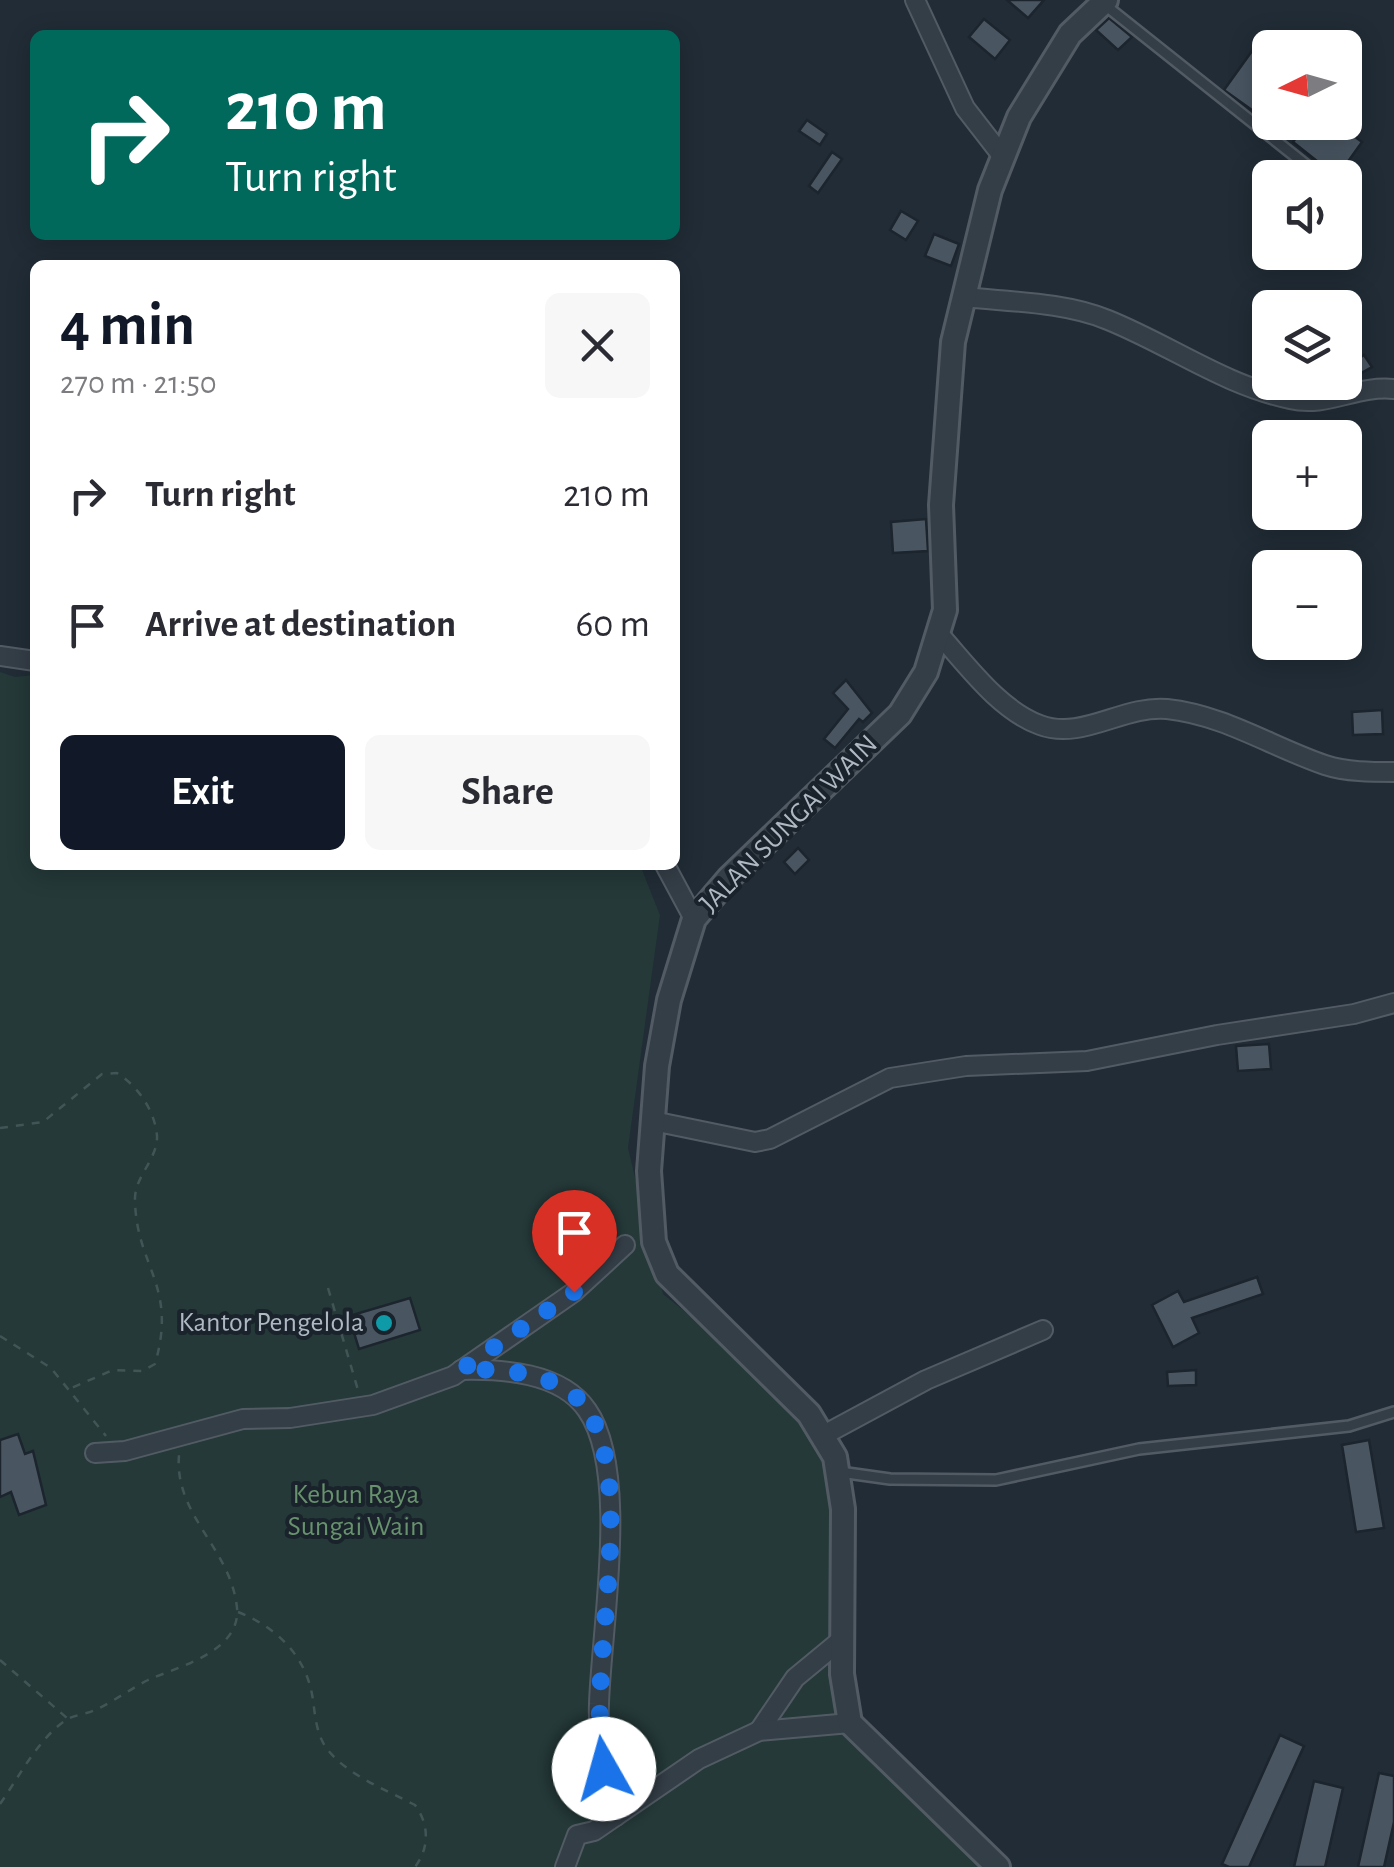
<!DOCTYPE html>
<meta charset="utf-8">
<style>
body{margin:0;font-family:"Alegreya Sans",sans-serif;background:#f7f7f7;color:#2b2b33;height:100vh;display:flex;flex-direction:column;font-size:38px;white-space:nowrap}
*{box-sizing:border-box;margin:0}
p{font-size:32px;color:#7c7c81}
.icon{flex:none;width:55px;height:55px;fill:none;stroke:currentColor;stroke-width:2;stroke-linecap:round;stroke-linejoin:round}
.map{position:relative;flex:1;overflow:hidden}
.sheet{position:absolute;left:30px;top:260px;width:650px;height:610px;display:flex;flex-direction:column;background:#fff;border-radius:15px;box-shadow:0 5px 25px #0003}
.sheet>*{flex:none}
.banner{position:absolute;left:30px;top:30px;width:650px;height:210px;border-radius:15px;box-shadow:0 5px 25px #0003;background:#00695c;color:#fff;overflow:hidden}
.needle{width:65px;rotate:265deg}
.fabs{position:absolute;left:1252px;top:30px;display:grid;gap:20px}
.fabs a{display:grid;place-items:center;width:110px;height:110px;border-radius:15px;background:#fff;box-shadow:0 5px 25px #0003;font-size:50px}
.pin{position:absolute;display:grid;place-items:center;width:85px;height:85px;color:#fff;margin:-102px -42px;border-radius:50% 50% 50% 0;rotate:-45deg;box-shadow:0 0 10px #0007}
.pin .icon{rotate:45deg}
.me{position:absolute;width:110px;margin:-55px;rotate:353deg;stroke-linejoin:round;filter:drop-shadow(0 0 8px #0008)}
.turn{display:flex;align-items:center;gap:35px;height:210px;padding:0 30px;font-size:45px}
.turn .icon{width:130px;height:130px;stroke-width:2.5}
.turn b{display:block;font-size:70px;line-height:85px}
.round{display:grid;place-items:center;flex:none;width:105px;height:105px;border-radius:15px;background:#f7f7f7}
.overview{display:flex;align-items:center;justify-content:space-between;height:170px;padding:0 30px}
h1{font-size:60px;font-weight:700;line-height:75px;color:#111827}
.button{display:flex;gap:20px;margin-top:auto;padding:20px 30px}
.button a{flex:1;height:115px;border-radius:15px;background:#111827;color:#fff;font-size:40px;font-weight:700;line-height:115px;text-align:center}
.button a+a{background:#f7f7f7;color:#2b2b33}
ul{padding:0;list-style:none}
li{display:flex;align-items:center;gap:30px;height:130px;padding:0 30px}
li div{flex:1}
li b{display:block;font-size:38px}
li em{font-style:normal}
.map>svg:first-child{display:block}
</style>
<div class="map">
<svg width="1394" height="1867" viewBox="0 0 1394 1867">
<rect width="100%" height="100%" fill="#212c36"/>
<!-- green -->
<path fill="#243938" d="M 0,672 L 15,677 L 35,675 L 35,865 L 640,865 L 660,915 L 628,1148 L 663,1294 L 812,1413 L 839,1475 L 838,1692 L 886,1776 L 990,1867 L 0,1867 Z"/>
<!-- building -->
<g fill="#495662" stroke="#1c242d" stroke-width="2.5">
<path d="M 1007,0 L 1044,0 L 1028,18 Z"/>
<path d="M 1109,18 L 1132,37 L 1118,50 L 1096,30 Z"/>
<path d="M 984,19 L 1010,40 L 995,59 L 969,37 Z"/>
<path d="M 1257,44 L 1270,53 L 1270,123 L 1224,90 Z"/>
<path d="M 807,120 L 827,134 L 820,145 L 799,131 Z"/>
<path d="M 1307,122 L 1335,122 L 1362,142 L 1337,177 L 1293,142 Z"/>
<path d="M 832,152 L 842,159 L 818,193 L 809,186 Z"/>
<path d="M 901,211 L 918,221 L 906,240 L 890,230 Z"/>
<path d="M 934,234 L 959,244 L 951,266 L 925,256 Z"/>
<path d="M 1364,355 L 1372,367 L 1345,382 L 1345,367 Z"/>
<path d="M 926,519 L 928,551 L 893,553 L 891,522 Z"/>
<path d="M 846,680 L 872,713 L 863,722 L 859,719 L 835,748 L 824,739 L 848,709 L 833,693 Z"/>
<path d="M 1382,710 L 1383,734 L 1353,735 L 1352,712 Z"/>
<path d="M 798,848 L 809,860 L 795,874 L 784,862 Z"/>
<path d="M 1269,1044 L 1271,1069 L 1238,1071 L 1236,1046 Z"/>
<path d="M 1257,1277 L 1263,1294 L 1192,1318 L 1199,1333 L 1173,1347 L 1152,1305 L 1178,1291 L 1184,1302 Z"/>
<path d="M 410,1298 L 420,1330 L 359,1349 L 349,1316 Z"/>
<path d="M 1196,1370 L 1196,1385 L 1168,1386 L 1167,1372 Z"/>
<path d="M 18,1434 L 25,1454 L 33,1451 L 46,1505 L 19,1515 L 11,1492 L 0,1497 L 0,1440 Z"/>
<path d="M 1369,1440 L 1384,1528 L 1356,1532 L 1342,1445 Z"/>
<path d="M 1280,1735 L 1304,1746 L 1249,1867 L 1229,1867 L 1222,1864 Z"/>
<path d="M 1379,1773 L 1394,1776 L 1394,1822 L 1384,1867 L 1358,1867 Z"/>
<path d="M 1314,1781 L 1343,1788 L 1325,1867 L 1294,1867 Z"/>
</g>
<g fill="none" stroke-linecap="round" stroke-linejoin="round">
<defs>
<g id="service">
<path d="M 1105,5 L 1320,176"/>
<path d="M 840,1472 L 890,1479 L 996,1480 L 1139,1449 L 1349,1426 L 1394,1412"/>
</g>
<g id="minor">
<path d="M 915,0 L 965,108 L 1003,157"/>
<path d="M 964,297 C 1010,302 1065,302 1108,320 C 1170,345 1224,385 1290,399 C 1327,408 1356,385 1394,389"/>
<path d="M 938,633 C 967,665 999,710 1040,725 C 1082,741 1123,705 1167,709 C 1224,715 1272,747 1325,765 C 1346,772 1372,772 1394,772"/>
<path d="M 0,656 L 35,661"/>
<path d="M 665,865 L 694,919"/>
<path d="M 653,1121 L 755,1142 L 770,1139 L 890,1078 L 966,1066 L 1087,1061 L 1217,1035 L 1354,1014 L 1394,1003"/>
<path d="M 461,1370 C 502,1369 561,1372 587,1410 C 630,1471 601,1630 599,1704 C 597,1743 609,1777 616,1816"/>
<path d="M 822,1436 L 926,1380 L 1043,1330"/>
<path d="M 95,1453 L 125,1451 L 243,1419 L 290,1418 L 373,1405 L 453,1376 L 574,1292 L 625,1245"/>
<path d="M 759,1731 L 795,1678 L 841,1640"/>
<path d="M 565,1867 L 577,1835 L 594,1831 L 699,1759 L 759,1731 L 850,1723"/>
</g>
<path id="tertiary" d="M 998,1867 L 850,1723 L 842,1674 L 843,1509 L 835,1457 L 809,1414 L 667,1274 L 654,1242 L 649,1171 L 657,1066 L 669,1000 L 694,919 L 729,878 L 900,714 L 926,672 L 945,610 L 941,505 L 953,342 L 990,190 L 1019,117 L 1070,34 L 1106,0"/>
</defs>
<!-- service casing -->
<use href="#service" stroke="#525b64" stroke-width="14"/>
<!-- minor casing -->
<use href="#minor" stroke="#525b64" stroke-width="22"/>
<!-- tertiary casing -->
<use href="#tertiary" stroke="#525b64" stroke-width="28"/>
<!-- path -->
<g stroke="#425556" stroke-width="2.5" stroke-dasharray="8 8" stroke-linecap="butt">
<path d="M 0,1128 L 43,1122 L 102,1074 L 117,1073 C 138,1086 155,1111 157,1136 C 158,1159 134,1177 135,1200 C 136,1267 178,1285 155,1364 L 142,1371 L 113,1370 L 69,1389"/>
<path d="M 328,1288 L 358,1390"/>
<path d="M 0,1336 L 51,1368 L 106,1436"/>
<path d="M 238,1612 C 274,1626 304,1653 312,1694 C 315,1711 315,1730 325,1746 C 344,1774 386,1790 415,1805 C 429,1824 430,1847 415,1867"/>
<path d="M 0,1660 L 67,1718"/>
<path d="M 0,1804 C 19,1777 38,1739 66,1720 C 74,1715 86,1714 95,1710 C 113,1702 130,1689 148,1680 C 177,1667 241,1652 237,1608 C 231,1548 174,1516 179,1455"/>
</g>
<!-- service -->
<use href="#service" stroke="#343e47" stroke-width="9"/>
<!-- minor -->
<use href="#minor" stroke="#343e47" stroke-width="18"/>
<!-- tertiary -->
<use href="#tertiary" stroke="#343e47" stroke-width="22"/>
</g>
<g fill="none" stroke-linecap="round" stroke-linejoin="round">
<!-- route -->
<path stroke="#1a73e8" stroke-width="18" stroke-dasharray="0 32.4" d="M 574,1292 L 461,1370 C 502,1368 563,1372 588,1411 C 639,1493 585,1670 604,1769"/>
</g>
<!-- markers -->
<circle fill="#0f9aa8" stroke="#1a222b" stroke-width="4" cx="384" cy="1323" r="10"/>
<g text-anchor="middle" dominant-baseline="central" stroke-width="8" stroke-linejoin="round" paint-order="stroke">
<!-- street labels -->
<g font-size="28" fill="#aeb8c3" stroke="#1a222b">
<text transform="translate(789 824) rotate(-45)">JALAN SUNGAI WAIN</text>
</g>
<!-- poi labels -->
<g font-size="28" fill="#aeb8c3" stroke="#1a222b" text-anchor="end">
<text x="364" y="1323">Kantor Pengelola</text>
</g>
<!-- park labels -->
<g font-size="28" fill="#67926d" stroke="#1a222b">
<text x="356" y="1495">Kebun Raya<tspan x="356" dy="32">Sungai Wain</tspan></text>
</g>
</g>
</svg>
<div class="fabs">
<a><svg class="needle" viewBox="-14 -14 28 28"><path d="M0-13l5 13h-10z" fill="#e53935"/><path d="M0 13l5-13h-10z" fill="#7c7c81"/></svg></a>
<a><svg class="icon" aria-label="sound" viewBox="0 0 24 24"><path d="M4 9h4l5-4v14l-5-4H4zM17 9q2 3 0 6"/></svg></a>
<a><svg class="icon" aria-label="layers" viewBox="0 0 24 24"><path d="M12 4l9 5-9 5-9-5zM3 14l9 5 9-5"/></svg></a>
<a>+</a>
<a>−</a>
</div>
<div class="pin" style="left:574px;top:1292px;background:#d93025"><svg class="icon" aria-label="arrive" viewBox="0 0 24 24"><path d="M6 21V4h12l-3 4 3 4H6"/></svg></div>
<svg class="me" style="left:604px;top:1769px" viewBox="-20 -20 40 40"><circle r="19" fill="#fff"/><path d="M0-13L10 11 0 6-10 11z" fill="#1a73e8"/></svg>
<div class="banner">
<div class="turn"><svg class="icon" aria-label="right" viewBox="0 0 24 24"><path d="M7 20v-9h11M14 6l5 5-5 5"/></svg><div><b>210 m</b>Turn right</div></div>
</div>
<section class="sheet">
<div class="overview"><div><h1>4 min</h1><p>270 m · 21:50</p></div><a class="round"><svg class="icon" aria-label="close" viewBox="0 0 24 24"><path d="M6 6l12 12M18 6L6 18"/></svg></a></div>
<ul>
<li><svg class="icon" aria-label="right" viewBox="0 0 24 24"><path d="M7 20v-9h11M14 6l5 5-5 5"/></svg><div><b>Turn right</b></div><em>210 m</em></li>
<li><svg class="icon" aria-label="arrive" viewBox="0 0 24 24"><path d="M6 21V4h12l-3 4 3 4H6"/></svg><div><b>Arrive at destination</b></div><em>60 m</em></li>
</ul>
<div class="button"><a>Exit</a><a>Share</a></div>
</section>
</div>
